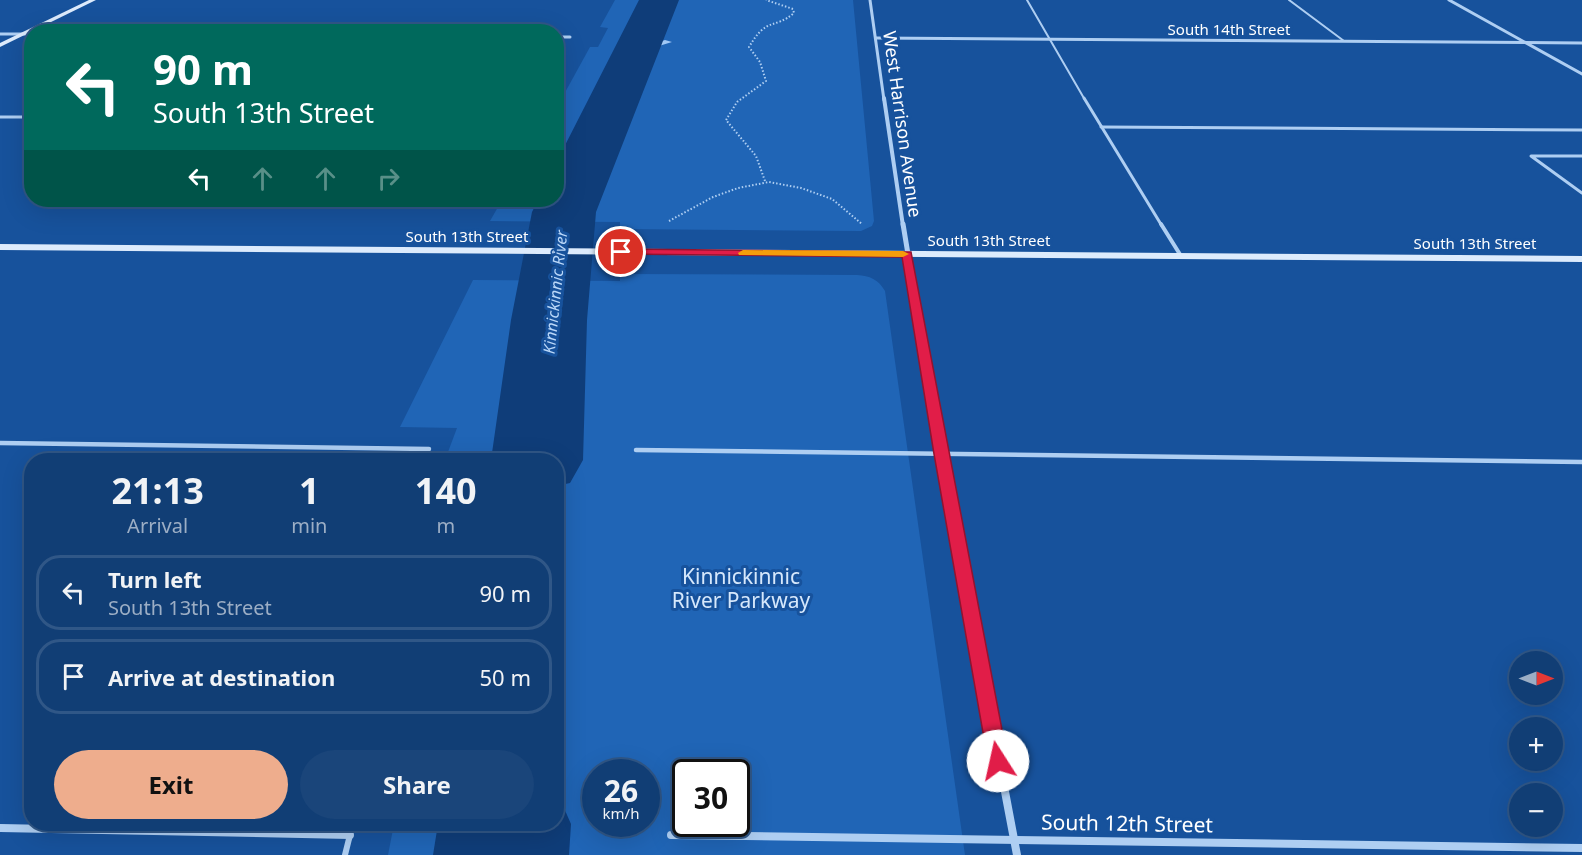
<!DOCTYPE html>
<meta charset="utf-8">
<style>
body{margin:0;font-family:"Noto Sans",sans-serif;background:#1a457a;color:#f1f3f6;height:100vh;display:flex;flex-direction:column;font-size:22px;white-space:nowrap}
*{box-sizing:border-box;margin:0}
p{font-size:20px;color:#9caec5}
.icon{flex:none;width:33px;height:33px;fill:none;stroke:currentColor;stroke-width:2;stroke-linecap:round;stroke-linejoin:round}
.map{position:relative;flex:1;overflow:hidden}
.drawer{position:absolute;left:24px;top:453px;width:540px;height:378px;display:flex;flex-direction:column;background:#113e75;border-radius:24px;box-shadow:0 6px 24px #0002,0 0 0 2px #305787}
.drawer>*{flex:none}
.banner{position:absolute;left:24px;top:24px;width:540px;height:183px;border-radius:24px;box-shadow:0 6px 24px #0002,0 0 0 2px #305787;background:#00695c;color:#fff;overflow:hidden}
.needle{width:39px;rotate:90deg}
.controls{position:absolute;left:1509px;top:651px;display:grid;gap:12px}
.controls a{display:grid;place-items:center;width:54px;height:54px;border-radius:50%;background:#113e75;box-shadow:0 6px 24px #0002,0 0 0 2px #305787;font-size:30px}
.speed{position:absolute;left:582px;top:759px;display:flex;gap:12px;font-size:30px;font-weight:700;text-align:center}
.speed>*{display:grid;place-content:center;width:78px;height:78px;border-radius:50%;background:#113e75;box-shadow:0 6px 24px #0002,0 0 0 2px #305787;line-height:1}
.speed small{font-size:15px;font-weight:400}
.speed .limit{border:3px solid #111;border-radius:9px;background:#fff;color:#111}
.pin{position:absolute;display:grid;place-items:center;width:51px;height:51px;color:#fff;margin:-26px;border:3px solid #fff;border-radius:50%;box-shadow:0 2px 6px #0007}
.me{position:absolute;width:66px;margin:-33px;rotate:350deg;stroke-linejoin:round;filter:drop-shadow(0 0 4px #0008)}
.turn{display:flex;align-items:center;gap:21px;height:126px;padding:0 30px;font-size:27px}
.turn .icon{width:78px;height:78px;stroke-width:2.5}
.turn b{display:block;font-size:42px;line-height:51px}
.lanes{display:flex;align-items:center;height:57px;padding:0 30px;background:#0003;justify-content:center;gap:30px;direction:ltr}
.lanes .off{opacity:.35}
.eta{display:flex;justify-content:space-evenly;align-items:center;height:102px;text-align:center}
.eta b{font-size:36px;font-weight:700;line-height:42px}
.button{display:flex;gap:12px;margin-top:auto;padding:12px 30px}
.button a{flex:1;height:69px;border-radius:36px;background:#eead8d;color:#111;font-size:24px;font-weight:700;line-height:69px;text-align:center}
.button a+a{background:#1a457a;color:#f1f3f6}
ul{padding:0;list-style:none}
li{display:flex;align-items:center;gap:18px;height:75px;margin:0 12px 9px;padding:0 18px;border:3px solid #305787;border-radius:24px}
li div{flex:1}
li b{display:block;font-size:22px}
li em{font-style:normal}
.map>svg:first-child{display:block}
</style>
<div class="map">
<svg width="1582" height="855" viewBox="0 0 1582 855">
<rect width="100%" height="100%" fill="#17529c"/>
<!-- green -->
<g fill="#2065b6" fill-rule="evenodd">
<path d="M 615,0 L 853,0 L 874,221 L 872,226 L 861,231 L 620,229 L 620,222 L 490,221 L 502,200 L 556,200 L 556,117 L 559,113 L 557,112 L 557,107 L 590,47 L 598,47 L 608,28 L 600,27 Z"/>
<path d="M 620,274 L 857,275 C 870,276 878,279 885,291 L 965,855 L 388,855 L 394,824 L 556,824 L 556,460 L 445,460 L 457,428 L 400,427 L 473,280 L 620,281 ZM 596,772 L 646,772 L 646,824 L 596,824 ZM 686,772 L 736,772 L 736,824 L 686,824 Z"/>
</g>
<g fill="none" stroke-linecap="round" stroke-linejoin="round">
<!-- stream -->
<path fill="#a1c8f5" fill-rule="evenodd" d="M 665,40 L 672,42 L 636,53 L 632,51 Z"/>
<!-- river -->
<g fill="#0f3d79" fill-rule="evenodd">
<path d="M 639,0 L 679,0 L 596,212 L 587,320 L 583,460 L 570,483 L 556,486 L 556,460 L 491,460 L 511,320 L 532,212 L 538,200 L 556,200 L 556,163 Z"/>
<path d="M 556,790 L 571,824 L 569,855 L 433,855 L 438,824 L 556,824 Z"/>
</g>
<!-- path -->
<g stroke="#aecef2" stroke-width="2" stroke-dasharray="1.5 2" stroke-linecap="butt">
<path d="M 765,181 L 756,156 L 726,120 L 737,102 L 766,81 L 760,62 L 749,47 C 767,16 774,30 794,13 L 793,9 L 766,0"/>
<path d="M 669,221 L 713,197 L 738,188 L 769,182 L 801,188 L 832,199 L 862,224"/>
</g>
<!-- lane-far4 -->
<g stroke="#aecef2" stroke-width="2">
<path d="M 1027,0 L 1085,100"/>
<path d="M 1289,0 L 1344,41"/>
</g>
<!-- lane-far3 -->
<g stroke="#aecef2" stroke-width="3">
<path d="M 1084,98 L 1162,226"/>
<path d="M 0,117 L 32,117"/>
<path d="M 1101,127 L 1582,130"/>
<path d="M 1582,156 L 1531,156 L 1582,193"/>
</g>
<!-- lane-far2 -->
<path stroke="#aecef2" stroke-width="4" d="M 1161,224 L 1181,256"/>
<!-- lane-far1 -->
<g stroke="#aecef2" stroke-width="4.5">
<path d="M 0,443 L 429,449"/>
<path d="M 636,450 L 1582,462"/>
</g>
<!-- lane -->
<path stroke="#aecef2" stroke-width="6" d="M 345,855 L 350,835"/>
<!-- street-far4 -->
<g stroke="#aecef2" stroke-width="3">
<path d="M 870,0 L 884,100"/>
<path d="M 1449,0 L 1582,74"/>
<path d="M 0,34 L 32,34"/>
<path d="M 556,37 L 570,37"/>
<path d="M 876,38 L 1582,43"/>
</g>
<!-- street-far3 -->
<path stroke="#aecef2" stroke-width="4" d="M 884,98 L 903,226"/>
<!-- street-far2 -->
<path stroke="#aecef2" stroke-width="5" d="M 903,224 L 930,387"/>
<!-- street-far1 -->
<path stroke="#aecef2" stroke-width="7" d="M 930,385 L 967,593"/>
<!-- street -->
<g stroke="#aecef2" stroke-width="8">
<path d="M 967,591 L 1017,855"/>
<path d="M 0,828 L 350,835"/>
<path d="M 671,835 L 1582,848"/>
</g>
<!-- secondary -->
<g fill="#ddebfc" fill-rule="evenodd">
<path d="M 89,0 L 96,0 L 0,47 L 0,43 Z"/>
<path d="M 0,244 L 1582,256 L 1582,262 L 0,250 Z"/>
</g>
</g>
<!-- route -->
<path fill="#e11d48" stroke="#92132f" stroke-width="1.5" d="M 621,249 L 911,252 L 1008,761 L 1005,768 L 998,770 L 991,768 L 988,761 L 934,454 L 902,257 L 617,254 L 617,250 Z"/>
<!-- slow -->
<path fill="#f59e0b" d="M 743,250 L 903,251 L 909,254 L 903,257 L 739,255 L 738,253 Z"/>
<g text-anchor="middle" dominant-baseline="central" stroke-width="6" stroke-linejoin="round" paint-order="stroke">
<!-- far-street labels -->
<g font-size="15" fill="#fff" stroke="#17529c">
<text x="1229" y="29">South 14th Street</text>
<text x="467" y="236">South 13th Street</text>
<text x="989" y="240">South 13th Street</text>
<text x="1475" y="243">South 13th Street</text>
</g>
<!-- far-water labels -->
<g font-size="16" font-style="italic" fill="#bbd8f9" stroke="#17529c">
<text transform="translate(555 292) rotate(-84)">Kinnickinnic River</text>
</g>
<!-- street labels -->
<g font-size="18" fill="#fff" stroke="#17529c">
<text transform="translate(903 124) rotate(82)">West Harrison Avenue</text>
</g>
<!-- near-park labels -->
<g font-size="21" fill="#d6e8fc" stroke="#17529c">
<text x="741" y="576">Kinnickinnic<tspan x="741" dy="24">River Parkway</tspan></text>
</g>
<!-- near-street labels -->
<g font-size="21" fill="#fff" stroke="#17529c">
<text transform="translate(1127 823) rotate(1)">South 12th Street</text>
</g>
</g>
</svg>
<div class="controls">
<a><svg class="needle" viewBox="-14 -14 28 28"><path d="M0-13l5 13h-10z" fill="#e53935"/><path d="M0 13l5-13h-10z" fill="#9caec5"/></svg></a>
<a>+</a>
<a>−</a>
</div>
<div class="speed"><div>26<small>km/h</small></div><div class="limit">30</div></div>
<div class="pin" style="left:621px;top:252px;background:#d93025"><svg class="icon" aria-label="arrive" viewBox="0 0 24 24"><path d="M6 21V4h12l-3 4 3 4H6"/></svg></div>
<svg class="me" style="left:998px;top:761px" viewBox="-20 -20 40 40"><circle r="19" fill="#fff"/><path d="M0-13L10 11 0 6-10 11z" fill="#e11d48"/></svg>
<div class="banner">
<div class="turn"><svg class="icon" aria-label="left" viewBox="0 0 24 24"><path d="M17 20v-9H6M10 6l-5 5 5 5"/></svg><div><b>90 m</b>South 13th Street</div></div>
<div class="lanes"><svg class="icon" aria-label="left" viewBox="0 0 24 24"><path d="M17 20v-9H6M10 6l-5 5 5 5"/></svg><svg class="icon off" aria-label="ahead" viewBox="0 0 24 24"><path d="M12 20V5M6 11l6-6 6 6"/></svg><svg class="icon off" aria-label="ahead" viewBox="0 0 24 24"><path d="M12 20V5M6 11l6-6 6 6"/></svg><svg class="icon off" aria-label="right" viewBox="0 0 24 24"><path d="M7 20v-9h11M14 6l5 5-5 5"/></svg></div>
</div>
<section class="drawer">
<div class="eta">
<div><b>21:13</b><p>Arrival</p></div>
<div><b>1</b><p>min</p></div>
<div><b>140</b><p>m</p></div>
</div>
<ul>
<li><svg class="icon" aria-label="left" viewBox="0 0 24 24"><path d="M17 20v-9H6M10 6l-5 5 5 5"/></svg><div><b>Turn left</b><p>South 13th Street</p></div><em>90 m</em></li>
<li><svg class="icon" aria-label="arrive" viewBox="0 0 24 24"><path d="M6 21V4h12l-3 4 3 4H6"/></svg><div><b>Arrive at destination</b></div><em>50 m</em></li>
</ul>
<div class="button"><a>Exit</a><a>Share</a></div>
</section>
</div>
